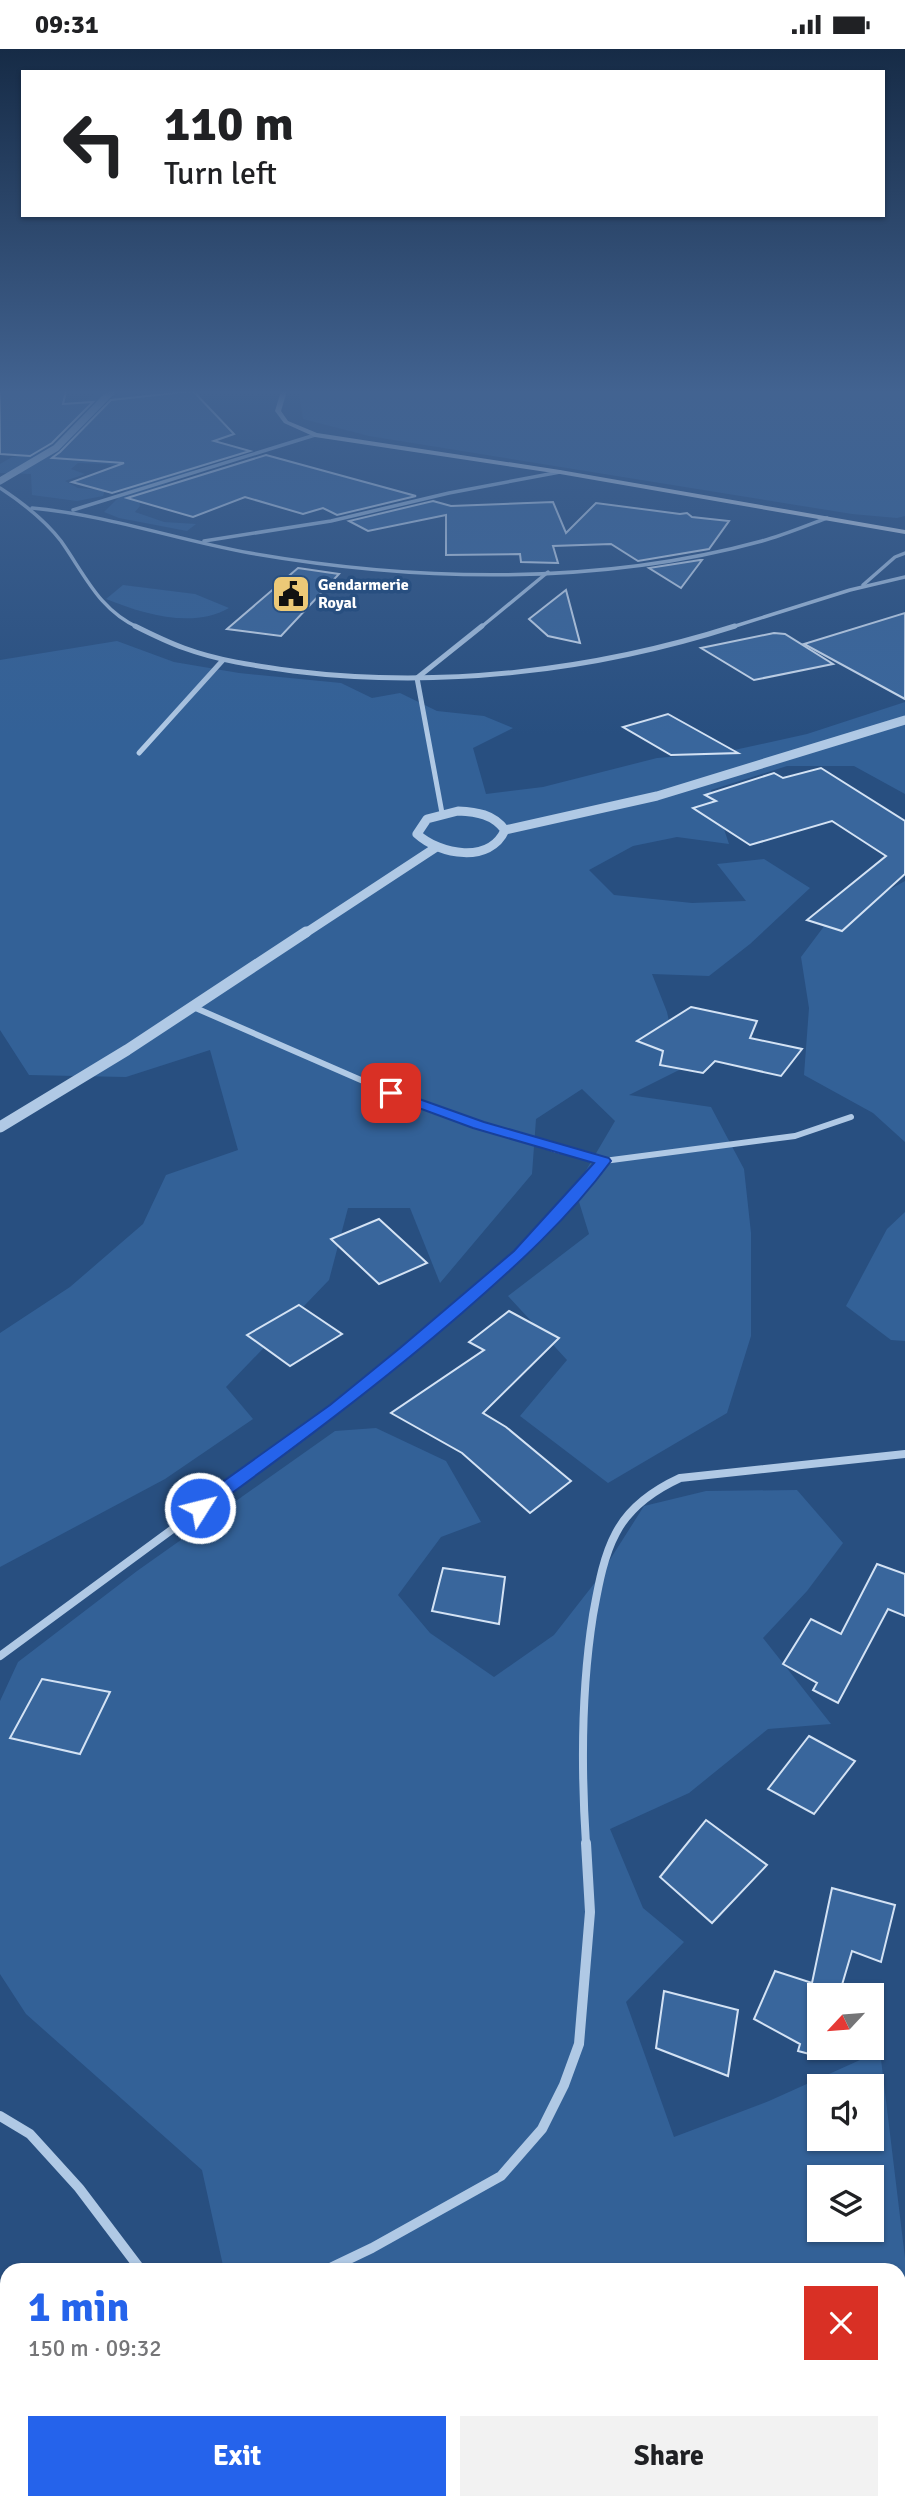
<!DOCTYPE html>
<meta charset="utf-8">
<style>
body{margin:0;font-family:Signika,sans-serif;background:#f2f2f2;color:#202124;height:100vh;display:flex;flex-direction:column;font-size:26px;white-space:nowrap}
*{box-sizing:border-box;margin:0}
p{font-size:23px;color:#757577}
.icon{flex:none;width:38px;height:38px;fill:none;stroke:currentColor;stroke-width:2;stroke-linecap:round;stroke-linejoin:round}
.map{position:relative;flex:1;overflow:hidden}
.panel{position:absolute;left:0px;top:2214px;width:906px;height:247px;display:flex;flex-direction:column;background:#fff;border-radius:21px 21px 0 0;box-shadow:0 2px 5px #0004}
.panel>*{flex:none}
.banner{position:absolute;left:21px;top:21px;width:864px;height:147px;border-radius:0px;box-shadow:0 2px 5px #0004;background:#fff;color:#202124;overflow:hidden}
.needle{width:46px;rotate:244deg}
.controls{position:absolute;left:807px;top:1934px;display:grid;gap:14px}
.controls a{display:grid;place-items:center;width:77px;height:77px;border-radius:0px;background:#fff;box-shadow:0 2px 5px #0004;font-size:35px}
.pin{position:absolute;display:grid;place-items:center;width:60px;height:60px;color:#fff;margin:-30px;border-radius:14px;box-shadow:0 4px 10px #0006}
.me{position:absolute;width:77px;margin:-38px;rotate:54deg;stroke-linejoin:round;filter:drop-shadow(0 0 5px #0008)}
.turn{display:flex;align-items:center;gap:24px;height:147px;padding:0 28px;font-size:32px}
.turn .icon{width:91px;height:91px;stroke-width:2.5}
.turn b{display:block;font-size:49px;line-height:60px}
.round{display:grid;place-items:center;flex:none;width:74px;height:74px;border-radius:0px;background:#f2f2f2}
.headline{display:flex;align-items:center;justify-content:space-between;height:119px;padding:0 28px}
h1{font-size:42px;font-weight:700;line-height:52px;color:#2563eb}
.button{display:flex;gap:14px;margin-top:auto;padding:14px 28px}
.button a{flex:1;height:80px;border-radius:0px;background:#2563eb;color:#fff;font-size:28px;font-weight:700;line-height:80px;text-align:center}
.button a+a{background:#f2f2f2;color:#202124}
.status{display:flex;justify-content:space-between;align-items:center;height:49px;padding:0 35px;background:#fff;direction:ltr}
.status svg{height:19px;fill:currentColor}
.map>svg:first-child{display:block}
</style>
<div class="status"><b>09:31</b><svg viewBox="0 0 49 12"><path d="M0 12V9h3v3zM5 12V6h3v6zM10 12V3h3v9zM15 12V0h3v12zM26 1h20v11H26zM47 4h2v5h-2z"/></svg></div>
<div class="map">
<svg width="905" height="2460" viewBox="0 0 905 2460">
<rect width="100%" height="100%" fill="#284f80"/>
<!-- green -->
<g fill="#336197" fill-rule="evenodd">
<path d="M 97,342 L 101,342 L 104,357 L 121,342 L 137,342 L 132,349 L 216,411 L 151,442 L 139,451 L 140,457 L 135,463 L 164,473 L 196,475 L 187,482 L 119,469 L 104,463 L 131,436 L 136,422 L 106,415 L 78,414 L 71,420 L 85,425 L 65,432 L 78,439 L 105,441 L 103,447 L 77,452 L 32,446 L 31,425 L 0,424 L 0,415 L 12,408 L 29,405 Z"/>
<path d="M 302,342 L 905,342 L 905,467 L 897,469 L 852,465 L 369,387 L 303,370 L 299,345 Z"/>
<path d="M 123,536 L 195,545 L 229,559 C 193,580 143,565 106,550 Z"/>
<path d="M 117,592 L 174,613 L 239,624 L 341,634 L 372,649 L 400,644 L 437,662 L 484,667 L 513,679 L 473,699 L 486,745 L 543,738 L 657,709 L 725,703 L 807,685 L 905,653 L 905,745 L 854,717 L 787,717 L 711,741 L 729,795 L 677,788 L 633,797 L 589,821 L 614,846 L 692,854 L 746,852 L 717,815 L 764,810 L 810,839 L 750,895 L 709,927 L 652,925 L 667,963 L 679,1021 L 629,1046 L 711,1058 L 744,1120 L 751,1184 L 751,1287 L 727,1364 L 608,1434 L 520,1367 L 567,1311 L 508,1247 L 589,1185 L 575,1140 L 615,1072 L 582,1040 L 536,1070 L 532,1125 L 440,1234 L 410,1159 L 348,1159 L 329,1231 L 226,1338 L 253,1370 L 165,1430 L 0,1518 L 0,1284 L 70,1238 L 143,1175 L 166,1126 L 238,1101 L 210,1001 L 126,1028 L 29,1026 L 0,981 L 0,611 Z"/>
<path d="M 905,832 L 905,1093 L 873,1064 L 804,1026 L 809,959 L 801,908 L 825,876 Z"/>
<path d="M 905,1163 L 905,1292 L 891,1291 L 846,1257 L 887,1180 Z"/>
<path d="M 376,1379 L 446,1412 L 481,1473 L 441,1488 L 398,1546 L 430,1584 L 494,1628 L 554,1586 L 597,1531 L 644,1457 L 706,1442 L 797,1441 L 843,1494 L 807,1542 L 763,1589 L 831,1675 L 768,1680 L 689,1744 L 610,1780 L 643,1859 L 684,1893 L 626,1953 L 674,2088 L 769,2052 L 880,2002 L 905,2209 L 905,2308 L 900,2309 L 900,2221 L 224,2221 L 202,2121 L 26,1965 L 0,1925 L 0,1652 L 18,1613 L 137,1522 L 335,1382 ZM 819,2037 L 872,2037 L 872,2090 L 819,2090 ZM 819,2128 L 872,2128 L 872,2180 L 819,2180 Z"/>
<path d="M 0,2447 L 7,2447 L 7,2454 L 69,2454 L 79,2460 L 0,2460 Z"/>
<path d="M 256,2454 L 795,2454 L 795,2460 L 257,2460 Z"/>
</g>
<!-- building -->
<g fill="#39669c" stroke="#d3e2f4" stroke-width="2">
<path d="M 0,342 L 66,342 L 63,355 L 93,353 L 52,394 L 30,407 L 0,405 Z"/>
<path d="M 193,342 L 234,385 L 214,392 L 250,402 L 112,444 L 72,433 L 124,414 L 52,409 L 60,403 L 111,351 Z"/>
<path d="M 266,406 L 416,447 L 337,466 L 323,459 L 303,465 L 245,448 L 193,468 L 127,449 Z"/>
<path d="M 433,452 L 451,457 L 553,453 L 566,484 L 596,454 L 680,465 L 687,464 L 692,468 L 729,472 L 709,500 L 638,512 L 611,495 L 553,497 L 558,514 L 521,513 L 520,505 L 446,506 L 446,466 L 368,482 L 349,472 Z"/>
<path d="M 702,511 L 681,539 L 649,519 L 700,511 Z"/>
<path d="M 298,519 L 339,525 L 281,587 L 227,580 Z"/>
<path d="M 566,541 L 580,594 L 548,587 L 529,570 Z"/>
<path d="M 905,564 L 905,650 L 804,595 Z"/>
<path d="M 774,584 L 785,585 L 833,615 L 754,631 L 701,599 Z"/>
<path d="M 668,665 L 738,704 L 671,706 L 623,678 Z"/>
<path d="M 821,719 L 905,772 L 905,825 L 842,882 L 807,871 L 886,807 L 832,772 L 750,796 L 693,759 L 716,752 L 705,746 L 774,724 L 783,729 Z"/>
<path d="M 691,958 L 757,972 L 750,989 L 802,1000 L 781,1027 L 715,1012 L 703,1024 L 660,1016 L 663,1002 L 637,992 Z"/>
<path d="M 379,1170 L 427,1214 L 379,1235 L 331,1190 Z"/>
<path d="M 299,1256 L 342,1285 L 290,1317 L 247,1286 Z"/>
<path d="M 509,1262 L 559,1289 L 483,1364 L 506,1378 L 571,1432 L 530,1464 L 462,1404 L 391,1364 L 484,1301 L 469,1293 Z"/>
<path d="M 877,1515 L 905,1525 L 905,1567 L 888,1560 L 838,1654 L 813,1641 L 817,1634 L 783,1615 L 811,1570 L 841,1585 Z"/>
<path d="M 443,1519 L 505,1528 L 499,1575 L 432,1562 Z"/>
<path d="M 42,1630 L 110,1643 L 80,1705 L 10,1689 Z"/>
<path d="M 809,1687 L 855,1712 L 814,1765 L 768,1740 Z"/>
<path d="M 706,1771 L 767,1816 L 712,1874 L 660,1828 Z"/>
<path d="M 832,1839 L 895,1856 L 881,1913 L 852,1902 L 839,1946 L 819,1946 L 819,1998 L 824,1998 L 821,2008 L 798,2002 L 800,1995 L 754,1970 L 775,1922 L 812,1934 Z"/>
<path d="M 664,1942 L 738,1961 L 728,2027 L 656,1999 Z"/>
</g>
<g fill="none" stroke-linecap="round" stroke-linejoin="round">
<!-- minor-far4 -->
<g stroke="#b0c9e5" stroke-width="3.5">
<path d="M 0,439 C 23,454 44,470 61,492 C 85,526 99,561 139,579"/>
<path d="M 32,459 C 107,466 177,491 250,504 C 416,533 598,537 762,492 C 784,486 805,477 827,469"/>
<path d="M 73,461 L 315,386"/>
<path d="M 204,492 L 331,472 L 449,444 L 560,423"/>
<path d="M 863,536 L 895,508 L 905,504"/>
<path d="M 480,579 L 548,523"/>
<path d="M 729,579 L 850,541 L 905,528"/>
</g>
<!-- minor-far3 -->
<g stroke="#b0c9e5" stroke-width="5">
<path d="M 135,577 C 151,585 167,593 184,599 C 219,612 257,617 293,622 C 440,640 594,622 735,577"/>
<path d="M 139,704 L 223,611"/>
<path d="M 442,764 L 417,629 L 482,577"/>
</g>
<!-- minor-far2 -->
<g stroke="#b0c9e5" stroke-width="6">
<path d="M 191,957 L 416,1055 L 554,1100 L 604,1112 L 795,1087 L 851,1068"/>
<path d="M 431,1282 L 520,1205 L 604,1112"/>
</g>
<!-- minor-far1 -->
<g stroke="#b0c9e5" stroke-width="8">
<path d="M 0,1607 L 336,1360 L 433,1280"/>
<path d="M 586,1795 C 581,1719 581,1642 593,1566 C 598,1539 603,1508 616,1484 C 630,1457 654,1441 680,1429 L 905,1405"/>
</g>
<!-- minor -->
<g stroke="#b0c9e5" stroke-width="10">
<path d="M 0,2067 L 30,2085 L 79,2139 L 141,2221"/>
<path d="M 326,2221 L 372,2199 L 501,2127 L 542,2080 L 564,2036 L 579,1995 L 590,1863 L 586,1794"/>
<path d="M 221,2454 L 222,2460"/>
</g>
<!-- tertiary-far2 -->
<path stroke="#b0c9e5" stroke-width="7" d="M 0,432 L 56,399 L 112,342"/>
<!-- tertiary-far1 -->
<g stroke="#b0c9e5" stroke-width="9">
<path d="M 458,762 C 477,763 493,765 505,781 C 490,815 440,806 417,785 L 427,770 Z"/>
<path d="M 505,781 L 657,747 L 905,671"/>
<path d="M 304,885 L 435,799"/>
</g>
<!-- tertiary -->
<path stroke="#b0c9e5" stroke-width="11" d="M 0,1078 L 127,1001 L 306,883"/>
<!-- secondary -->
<path fill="#d9e5f5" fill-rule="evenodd" d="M 281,342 L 287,342 L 281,362 L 288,372 L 317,384 L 560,421 L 905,481 L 905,485 L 560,425 L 315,388 L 284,374 L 275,362 Z"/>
</g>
<!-- sky -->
<linearGradient id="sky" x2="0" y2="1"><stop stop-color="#162b46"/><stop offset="0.5" stop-color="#426391"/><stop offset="1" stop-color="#426391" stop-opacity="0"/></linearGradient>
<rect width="905" height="686" fill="url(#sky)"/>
<!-- route -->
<path fill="#2563eb" stroke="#184099" stroke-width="2" d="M 391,1040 L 484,1073 L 609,1109 L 611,1112 C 569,1169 515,1218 462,1264 C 380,1335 294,1399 206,1463 L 193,1463 L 190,1459 L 193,1454 L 330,1356 L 400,1299 L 514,1202 L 594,1114 L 473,1079 L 386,1047 L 384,1044 Z"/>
<!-- icons -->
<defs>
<symbol id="civic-square" viewBox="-11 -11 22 22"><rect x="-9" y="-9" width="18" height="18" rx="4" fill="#ecc977" stroke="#284f80"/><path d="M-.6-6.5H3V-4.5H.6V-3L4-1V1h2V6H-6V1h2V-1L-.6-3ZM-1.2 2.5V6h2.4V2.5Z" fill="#111"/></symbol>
</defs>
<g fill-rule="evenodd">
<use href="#civic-square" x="269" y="523" width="44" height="44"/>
</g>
<g text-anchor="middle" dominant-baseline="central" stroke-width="7" stroke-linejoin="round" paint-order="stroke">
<!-- far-poi labels -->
<g font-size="16" font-weight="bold" fill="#fff" stroke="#284f80" text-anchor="start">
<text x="318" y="536">Gendarmerie<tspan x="318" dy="18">Royal</tspan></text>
</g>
</g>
</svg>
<div class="controls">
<a><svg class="needle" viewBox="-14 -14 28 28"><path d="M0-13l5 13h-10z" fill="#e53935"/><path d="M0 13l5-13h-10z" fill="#757577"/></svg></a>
<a><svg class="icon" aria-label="sound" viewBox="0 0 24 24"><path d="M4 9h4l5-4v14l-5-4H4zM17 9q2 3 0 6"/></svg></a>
<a><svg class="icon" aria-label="layers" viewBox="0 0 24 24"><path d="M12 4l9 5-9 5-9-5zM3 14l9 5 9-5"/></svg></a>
</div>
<div class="pin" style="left:391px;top:1044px;background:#d93025"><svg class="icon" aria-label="arrive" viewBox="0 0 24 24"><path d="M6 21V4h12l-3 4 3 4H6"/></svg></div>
<svg class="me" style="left:200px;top:1459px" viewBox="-20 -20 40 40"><circle r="17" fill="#2563eb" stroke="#fff" stroke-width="3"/><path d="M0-11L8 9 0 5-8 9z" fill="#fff"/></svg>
<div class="banner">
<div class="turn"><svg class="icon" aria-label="left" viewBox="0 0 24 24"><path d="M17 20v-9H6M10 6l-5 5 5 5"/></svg><div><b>110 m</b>Turn left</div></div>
</div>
<section class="panel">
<div class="headline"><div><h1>1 min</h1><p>150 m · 09:32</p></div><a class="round" style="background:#d93025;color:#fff"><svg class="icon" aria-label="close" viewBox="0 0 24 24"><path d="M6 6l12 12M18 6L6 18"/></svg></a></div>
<div class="button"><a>Exit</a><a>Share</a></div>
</section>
</div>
